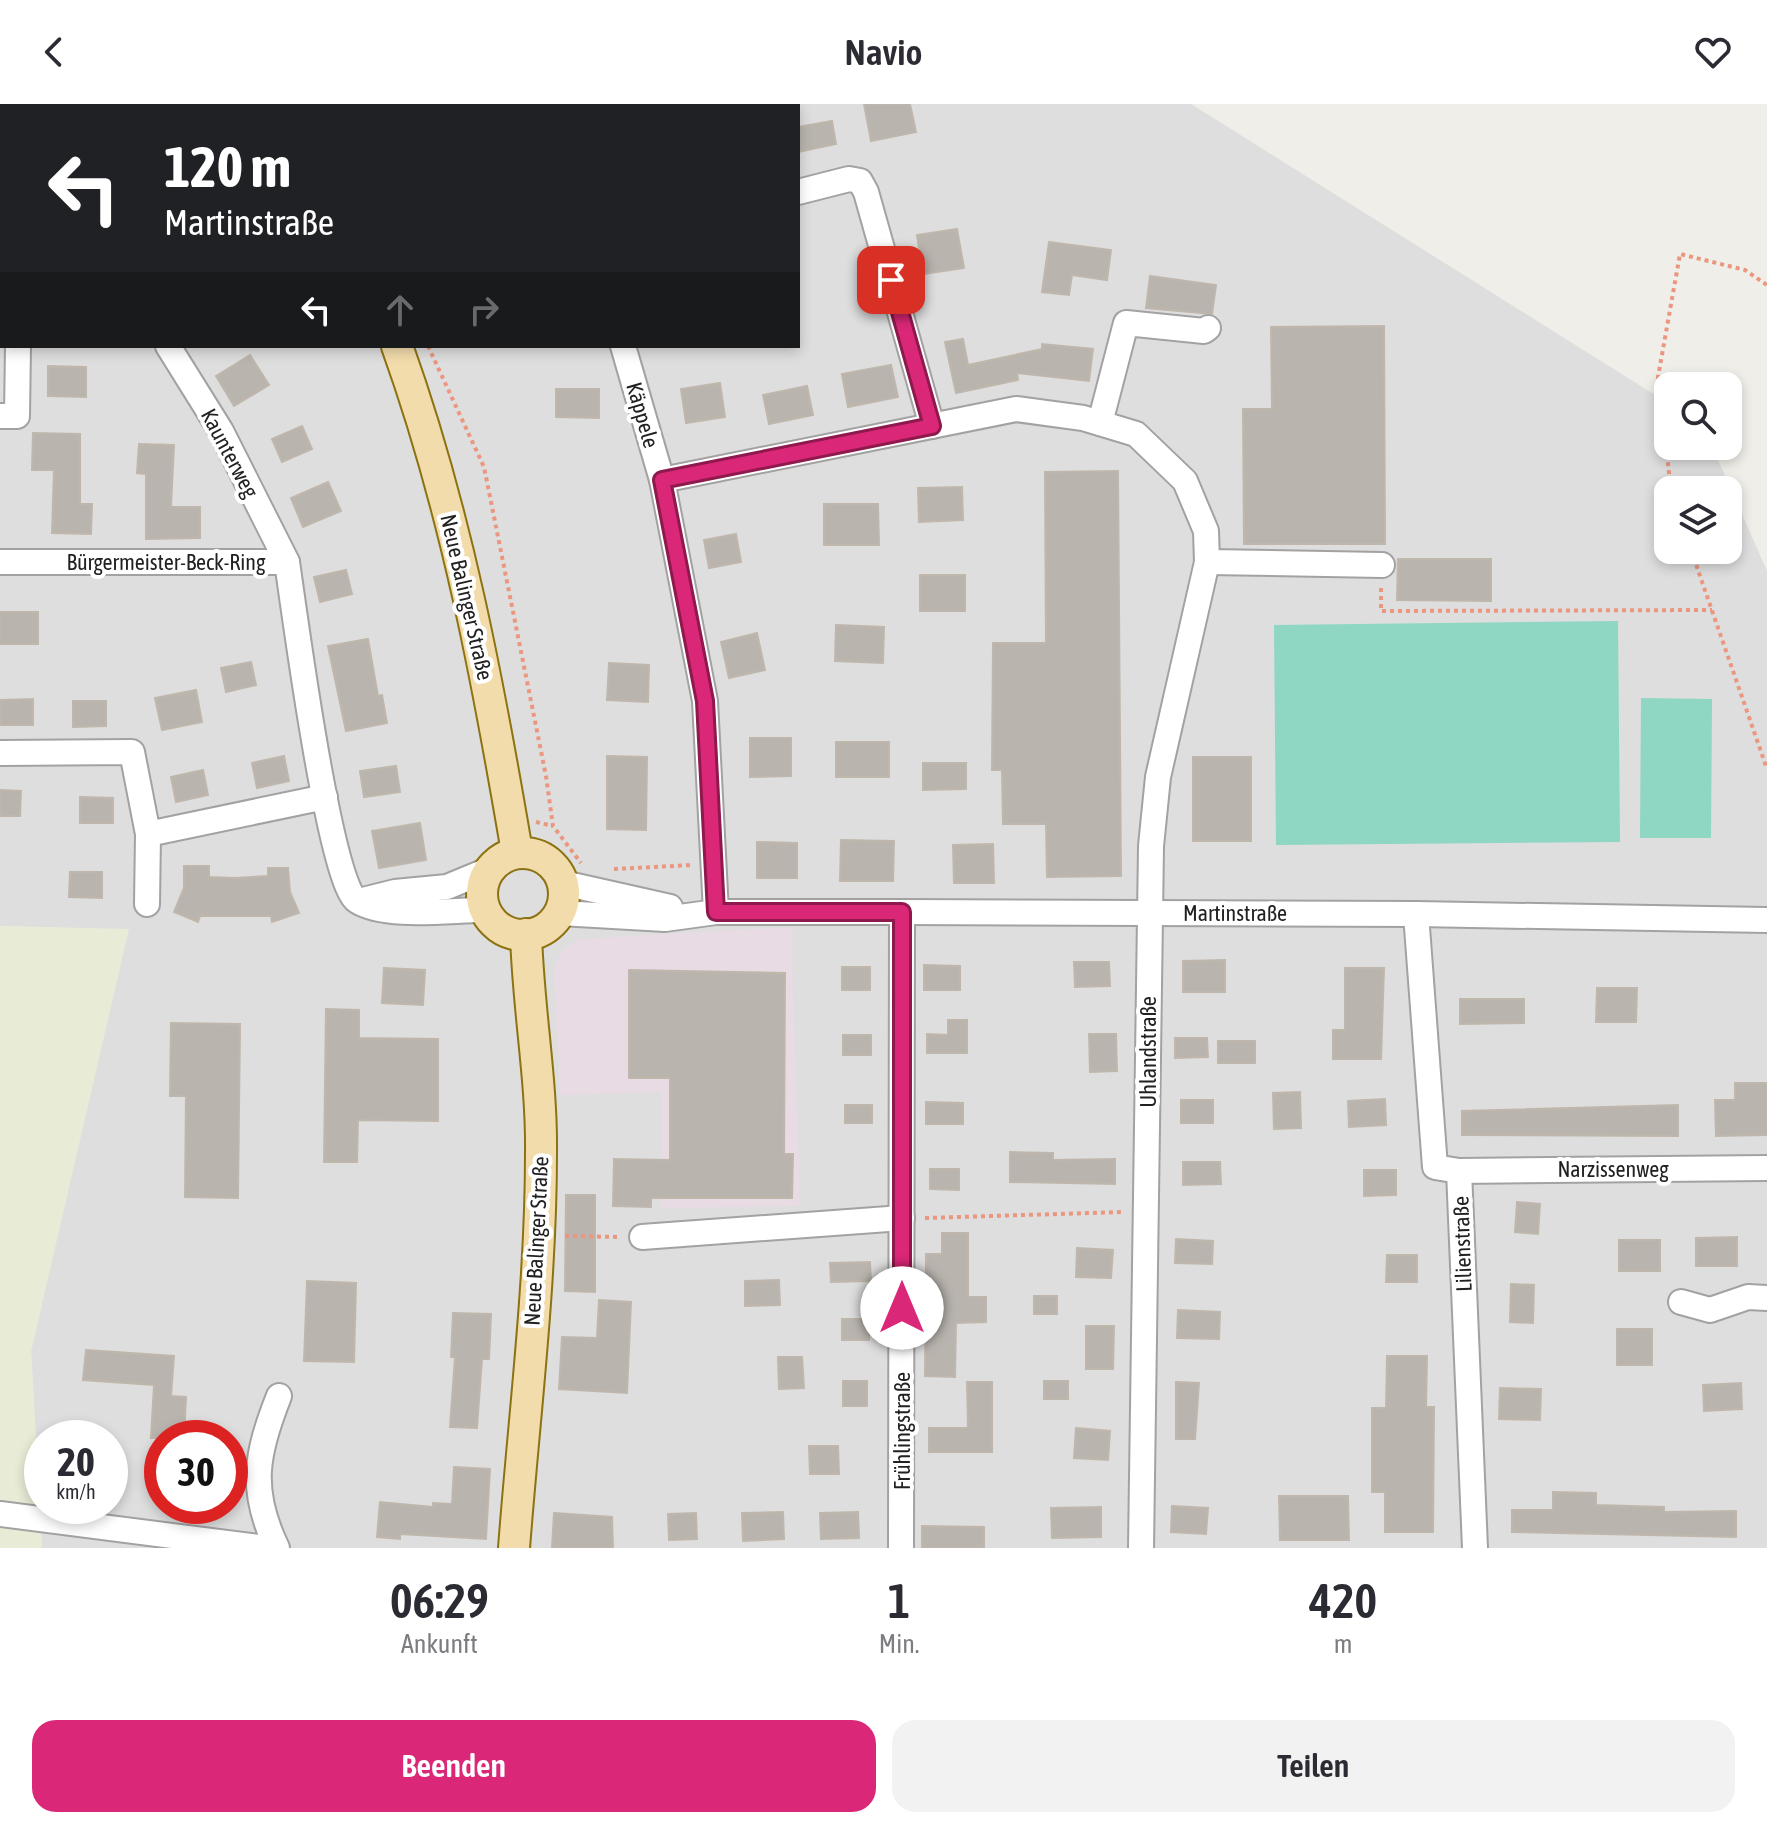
<!DOCTYPE html>
<html lang="de">
<meta charset="utf-8">
<style>
body{margin:0;font-family:"Asap Condensed",sans-serif;background:#f2f2f3;color:#2b2b33;height:100vh;display:flex;flex-direction:column;font-size:30px;white-space:nowrap}
*{box-sizing:border-box;margin:0}
p{font-size:26px;color:#7c7c81}
.icon{flex:none;width:44px;height:44px;fill:none;stroke:currentColor;stroke-width:2;stroke-linecap:round;stroke-linejoin:round}
.map{position:relative;height:1444px;overflow:hidden}
.panel{display:flex;flex-direction:column;background:#fff;flex:1}
.panel>*{flex:none}
.hud{position:absolute;left:0px;top:0px;width:800px;height:244px;box-shadow:0 4px 12px #0003;background:#202124;color:#fff;overflow:hidden}
.fabs{position:absolute;left:1654px;top:268px;display:grid;gap:16px}
.fabs a{display:grid;place-items:center;width:88px;height:88px;border-radius:16px;background:#fff;box-shadow:0 4px 12px #0003;font-size:40px}
.speed{position:absolute;left:24px;top:1316px;display:flex;gap:16px;font-size:40px;font-weight:700;text-align:center}
.speed>*{display:grid;place-content:center;width:104px;height:104px;border-radius:50%;background:#fff;box-shadow:0 4px 12px #0003;line-height:1}
.speed small{font-size:20px;font-weight:400}
.speed .limit{border:12px solid #d22;background:#fff;color:#111}
.pin{position:absolute;display:grid;place-items:center;width:68px;height:68px;color:#fff;margin:-34px;border-radius:16px;box-shadow:0 4px 12px #0006}
.me{position:absolute;width:88px;margin:-44px;rotate:0deg;stroke-linejoin:round;filter:drop-shadow(0 0 6px #0008)}
.turn{display:flex;align-items:center;gap:28px;height:168px;padding:0 32px;font-size:36px}
.turn .icon{width:104px;height:104px;stroke-width:2.5}
.turn b{display:block;font-size:56px;line-height:68px}
.lanes{display:flex;align-items:center;height:76px;padding:0 32px;background:#0003;justify-content:center;gap:40px;direction:ltr}
.lanes .off{opacity:.35}
.eta{display:flex;justify-content:space-evenly;align-items:center;height:136px;text-align:center}
.eta b{font-size:48px;font-weight:600;line-height:56px}
.button{display:flex;gap:16px;margin-top:auto;padding:16px 32px}
.button a{flex:1;height:92px;border-radius:24px;background:#db2777;color:#fff;font-size:32px;font-weight:600;line-height:92px;text-align:center}
.button a+a{background:#f2f2f3;color:#2b2b33}
header{display:flex;justify-content:space-between;align-items:center;height:104px;padding:0 32px;background:#fff;font-size:36px;font-weight:600}
.map>svg:first-child{display:block}
</style>
<header><svg class="icon" aria-label="back" viewBox="0 0 24 24"><path d="M15 5l-7 7 7 7"/></svg>Navio<svg class="icon" aria-label="heart" viewBox="0 0 24 24"><path d="M12 20l-8-8c-3-5 5-10 8-4 3-6 11-1 8 4z"/></svg></header>
<div class="map">
<svg width="1767" height="1444" viewBox="0 0 1767 1444">
<rect width="100%" height="100%" fill="#f0eee8"/>
<!-- residential -->
<path fill="#dedede" fill-rule="evenodd" d="M 10,0 L 1191,0 L 1668,299 L 1668,342 L 1712,342 L 1767,467 L 1767,1444 L 42,1444 L 31,1247 L 128,826 L 0,822 L 0,16 L 2,13 L 2,242 L 798,242 L 798,2 ZM 1668,386 L 1728,386 L 1728,446 L 1668,446 ZM 42,1334 L 110,1334 L 110,1402 L 42,1402 ZM 162,1334 L 230,1334 L 230,1402 L 162,1402 Z"/>
<!-- industrial -->
<path fill="#e8dbe4" d="M 791,823 L 800,1102 L 661,1104 L 661,988 L 560,991 L 554,866 L 561,847 L 579,835 Z"/>
<!-- farmland -->
<path fill="#e8ecd6" d="M 0,822 L 129,825 L 31,1247 L 42,1444 L 0,1444 Z"/>
<!-- pitch -->
<g fill="#8fd6c3">
<path d="M 1618,517 L 1620,738 L 1276,741 L 1274,521 Z"/>
<path d="M 1641,594 L 1712,595 L 1711,734 L 1640,734 Z"/>
</g>
<!-- building -->
<g fill="#b9b4ae" stroke="#c0b7ac" stroke-width="2">
<path d="M 864,0 L 910,0 L 916,28 L 871,37 Z"/>
<path d="M 832,17 L 836,40 L 798,48 L 798,23 Z"/>
<path d="M 957,125 L 964,164 L 923,170 L 917,131 Z"/>
<path d="M 1049,138 L 1111,146 L 1107,176 L 1072,171 L 1069,191 L 1042,188 Z"/>
<path d="M 1150,172 L 1216,181 L 1212,210 L 1146,204 Z"/>
<path d="M 1384,222 L 1385,440 L 1244,440 L 1243,305 L 1272,305 L 1271,223 Z"/>
<path d="M 963,235 L 968,261 L 1042,245 L 1042,240 L 1093,245 L 1089,277 L 1017,269 L 1018,276 L 956,289 L 945,238 Z"/>
<path d="M 250,251 L 269,281 L 234,302 L 216,272 Z"/>
<path d="M 891,261 L 898,293 L 848,303 L 842,270 Z"/>
<path d="M 48,262 L 86,263 L 86,293 L 48,292 Z"/>
<path d="M 720,279 L 725,313 L 686,319 L 681,285 Z"/>
<path d="M 807,282 L 813,311 L 769,320 L 763,291 Z"/>
<path d="M 556,285 L 599,285 L 599,314 L 556,313 Z"/>
<path d="M 302,322 L 312,345 L 282,358 L 272,335 Z"/>
<path d="M 33,329 L 80,330 L 80,400 L 92,400 L 91,430 L 52,429 L 54,366 L 32,366 Z"/>
<path d="M 139,340 L 174,341 L 171,403 L 200,403 L 200,434 L 146,435 L 146,370 L 137,369 Z"/>
<path d="M 1118,367 L 1121,772 L 1047,773 L 1046,720 L 1003,720 L 1002,666 L 992,666 L 993,539 L 1046,539 L 1045,368 Z"/>
<path d="M 328,378 L 341,407 L 303,423 L 291,394 Z"/>
<path d="M 962,383 L 963,416 L 919,418 L 918,384 Z"/>
<path d="M 824,400 L 878,400 L 879,441 L 824,441 Z"/>
<path d="M 736,430 L 741,458 L 709,464 L 704,436 Z"/>
<path d="M 1398,455 L 1491,455 L 1491,497 L 1397,496 Z"/>
<path d="M 346,466 L 352,490 L 320,498 L 314,473 Z"/>
<rect x="920" y="471" width="45" height="36"/>
<rect x="0" y="508" width="38" height="32"/>
<path d="M 836,521 L 884,523 L 883,559 L 835,557 Z"/>
<path d="M 757,529 L 765,566 L 729,574 L 721,538 Z"/>
<path d="M 368,535 L 378,592 L 382,591 L 387,619 L 346,627 L 328,542 Z"/>
<path d="M 251,558 L 256,581 L 226,588 L 221,564 Z"/>
<path d="M 609,559 L 649,561 L 648,598 L 607,596 Z"/>
<path d="M 196,586 L 202,618 L 162,626 L 155,594 Z"/>
<path d="M 33,595 L 33,621 L 1,621 L 1,596 Z"/>
<path d="M 73,597 L 106,597 L 106,622 L 73,623 Z"/>
<path d="M 750,634 L 791,634 L 791,672 L 750,673 Z"/>
<rect x="836" y="638" width="53" height="35"/>
<path d="M 284,652 L 289,677 L 257,684 L 252,659 Z"/>
<path d="M 607,652 L 647,653 L 646,726 L 607,725 Z"/>
<rect x="1193" y="653" width="58" height="84"/>
<path d="M 923,659 L 966,659 L 966,685 L 923,686 Z"/>
<path d="M 396,662 L 400,688 L 364,693 L 360,667 Z"/>
<path d="M 203,666 L 208,691 L 176,698 L 171,673 Z"/>
<path d="M 0,686 L 21,687 L 20,712 L 0,712 Z"/>
<path d="M 80,693 L 113,694 L 113,719 L 80,719 Z"/>
<path d="M 420,719 L 426,756 L 379,764 L 372,727 Z"/>
<path d="M 841,736 L 894,737 L 893,777 L 840,777 Z"/>
<path d="M 757,738 L 797,739 L 797,774 L 757,774 Z"/>
<path d="M 993,740 L 994,779 L 954,779 L 953,741 Z"/>
<path d="M 184,762 L 209,762 L 209,773 L 235,774 L 268,772 L 268,764 L 288,764 L 290,788 L 299,809 L 272,818 L 271,812 L 200,812 L 198,818 L 174,808 L 184,784 Z"/>
<path d="M 70,768 L 102,768 L 102,794 L 69,793 Z"/>
<path d="M 1225,856 L 1225,888 L 1183,888 L 1183,857 Z"/>
<path d="M 1074,858 L 1109,858 L 1110,882 L 1075,883 Z"/>
<path d="M 924,861 L 960,862 L 960,886 L 924,886 Z"/>
<rect x="842" y="863" width="28" height="23"/>
<path d="M 384,864 L 425,866 L 423,901 L 382,899 Z"/>
<path d="M 1345,864 L 1384,864 L 1381,955 L 1333,955 L 1333,926 L 1345,926 Z"/>
<path d="M 629,866 L 785,869 L 784,1050 L 793,1050 L 792,1094 L 651,1094 L 651,1103 L 613,1102 L 614,1055 L 670,1056 L 670,974 L 629,974 Z"/>
<path d="M 1597,884 L 1637,884 L 1636,918 L 1596,918 Z"/>
<path d="M 1460,895 L 1524,895 L 1524,919 L 1460,920 Z"/>
<path d="M 326,905 L 359,906 L 359,934 L 438,935 L 438,1017 L 358,1016 L 357,1058 L 324,1058 Z"/>
<path d="M 948,916 L 967,916 L 967,949 L 927,949 L 927,930 L 948,931 Z"/>
<path d="M 171,919 L 240,920 L 238,1094 L 185,1093 L 186,992 L 170,992 Z"/>
<path d="M 1089,930 L 1116,930 L 1117,967 L 1090,968 Z"/>
<rect x="843" y="931" width="28" height="20"/>
<path d="M 1175,934 L 1207,934 L 1208,953 L 1175,954 Z"/>
<rect x="1218" y="937" width="37" height="22"/>
<path d="M 1735,979 L 1767,979 L 1767,1031 L 1716,1032 L 1715,996 L 1735,996 Z"/>
<path d="M 1300,988 L 1301,1024 L 1274,1025 L 1273,989 Z"/>
<path d="M 1385,995 L 1386,1021 L 1349,1023 L 1348,997 Z"/>
<rect x="1181" y="996" width="32" height="23"/>
<path d="M 926,998 L 963,999 L 963,1020 L 926,1020 Z"/>
<rect x="845" y="1001" width="27" height="18"/>
<path d="M 1678,1001 L 1678,1032 L 1462,1031 L 1462,1007 Z"/>
<path d="M 1010,1048 L 1053,1049 L 1053,1056 L 1115,1055 L 1115,1080 L 1010,1078 Z"/>
<path d="M 1183,1058 L 1220,1058 L 1221,1080 L 1183,1081 Z"/>
<path d="M 930,1065 L 959,1065 L 959,1086 L 930,1085 Z"/>
<path d="M 1364,1066 L 1396,1066 L 1396,1091 L 1364,1092 Z"/>
<path d="M 566,1091 L 595,1091 L 595,1188 L 565,1187 Z"/>
<path d="M 1517,1098 L 1540,1100 L 1538,1130 L 1515,1128 Z"/>
<path d="M 942,1129 L 968,1129 L 968,1193 L 986,1193 L 986,1218 L 956,1219 L 955,1273 L 925,1272 L 926,1150 L 942,1150 Z"/>
<path d="M 1737,1133 L 1737,1162 L 1696,1162 L 1696,1134 Z"/>
<path d="M 1176,1135 L 1213,1137 L 1212,1160 L 1175,1159 Z"/>
<rect x="1619" y="1136" width="41" height="31"/>
<path d="M 1077,1144 L 1113,1146 L 1111,1174 L 1076,1173 Z"/>
<path d="M 1387,1151 L 1417,1151 L 1417,1178 L 1386,1178 Z"/>
<path d="M 870,1158 L 871,1177 L 831,1178 L 830,1159 Z"/>
<path d="M 779,1176 L 780,1201 L 745,1202 L 745,1177 Z"/>
<path d="M 307,1177 L 356,1179 L 354,1258 L 304,1257 Z"/>
<path d="M 1511,1180 L 1534,1181 L 1533,1219 L 1510,1218 Z"/>
<rect x="1034" y="1192" width="23" height="18"/>
<path d="M 599,1196 L 631,1198 L 627,1289 L 559,1285 L 562,1233 L 597,1234 Z"/>
<path d="M 1178,1206 L 1220,1208 L 1219,1235 L 1177,1234 Z"/>
<path d="M 453,1209 L 491,1210 L 489,1255 L 482,1255 L 477,1324 L 450,1323 L 455,1253 L 451,1253 Z"/>
<rect x="842" y="1215" width="27" height="21"/>
<path d="M 1086,1222 L 1114,1222 L 1113,1265 L 1086,1265 Z"/>
<rect x="1617" y="1225" width="35" height="36"/>
<path d="M 86,1246 L 174,1252 L 171,1292 L 186,1293 L 184,1334 L 151,1334 L 154,1281 L 83,1276 Z"/>
<path d="M 1387,1252 L 1427,1252 L 1426,1303 L 1434,1303 L 1433,1428 L 1385,1428 L 1385,1388 L 1372,1388 L 1372,1304 L 1386,1304 Z"/>
<path d="M 778,1253 L 802,1253 L 804,1284 L 779,1285 Z"/>
<rect x="843" y="1277" width="24" height="25"/>
<rect x="1044" y="1277" width="24" height="18"/>
<path d="M 967,1278 L 992,1278 L 992,1348 L 929,1348 L 929,1324 L 968,1324 Z"/>
<path d="M 1176,1278 L 1199,1279 L 1195,1335 L 1176,1335 Z"/>
<path d="M 1741,1279 L 1742,1305 L 1704,1307 L 1703,1281 Z"/>
<path d="M 1500,1284 L 1541,1285 L 1540,1316 L 1499,1315 Z"/>
<path d="M 1076,1324 L 1110,1327 L 1108,1356 L 1074,1354 Z"/>
<path d="M 809,1342 L 838,1342 L 839,1370 L 810,1370 Z"/>
<path d="M 454,1363 L 490,1365 L 486,1435 L 400,1430 L 400,1435 L 377,1433 L 380,1398 L 433,1403 L 433,1399 L 452,1400 Z"/>
<path d="M 1553,1388 L 1596,1389 L 1596,1401 L 1664,1403 L 1664,1408 L 1736,1407 L 1736,1433 L 1512,1428 L 1512,1406 L 1553,1406 Z"/>
<path d="M 1279,1392 L 1348,1392 L 1349,1436 L 1280,1436 Z"/>
<path d="M 1172,1402 L 1208,1404 L 1206,1430 L 1171,1428 Z"/>
<path d="M 1101,1403 L 1101,1433 L 1052,1434 L 1051,1404 Z"/>
<path d="M 783,1408 L 784,1435 L 743,1437 L 742,1409 Z"/>
<path d="M 858,1408 L 859,1434 L 821,1435 L 820,1409 Z"/>
<path d="M 554,1409 L 612,1413 L 613,1444 L 552,1444 Z"/>
<path d="M 696,1409 L 697,1435 L 669,1436 L 668,1410 Z"/>
<path d="M 922,1422 L 984,1423 L 984,1444 L 922,1444 Z"/>
</g>
<g fill="none" stroke-linecap="round" stroke-linejoin="round">
<defs>
<g id="minor">
<path d="M 553,0 L 554,2"/>
<path d="M 798,88 L 849,75 L 860,77 L 866,88 L 932,322"/>
<path d="M 168,242 L 221,327 L 287,458"/>
<path d="M 623,242 L 662,376 L 705,597 L 716,808"/>
<path d="M 0,312 L 17,312 L 18,242"/>
<path d="M 1100,319 L 1126,219 L 1204,227 L 1208,224"/>
<path d="M 662,376 L 1016,305 L 1083,314 L 1136,330 L 1185,377 L 1206,427 L 1207,458 L 1158,673 L 1151,742 L 1141,1444"/>
<path d="M 0,458 L 287,458 C 294,505 330,781 357,797 C 386,815 450,806 484,806"/>
<path d="M 1207,458 L 1382,461"/>
<path d="M 0,649 L 132,648 L 148,730 L 325,693"/>
<path d="M 563,779 L 670,803"/>
<path d="M 359,797 L 395,788 L 447,783 L 488,766"/>
<path d="M 147,800 L 148,730"/>
<path d="M 560,809 L 665,815 L 716,808 L 902,808 L 1416,810 L 1767,816"/>
<path d="M 1416,810 L 1435,1063 L 1459,1067 L 1475,1444"/>
<path d="M 1459,1067 L 1767,1064"/>
<path d="M 642,1133 L 902,1114"/>
<path d="M 1681,1198 L 1710,1206 L 1748,1193 L 1767,1194"/>
<path d="M 0,1410 L 266,1444"/>
<path d="M 277,1444 C 249,1386 256,1350 279,1292"/>
<path d="M 901,1444 L 902,808"/>
</g>
<g id="major">
<path d="M 297,0 L 298,2"/>
<path d="M 397,242 C 456,406 488,577 517,748"/>
<circle cx="523" cy="790" r="41"/>
<path d="M 514,1444 C 524,1313 541,1181 541,1049 C 542,976 528,904 526,830"/>
</g>
</defs>
<!-- minor casing -->
<use href="#minor" stroke="#a2a2a2" stroke-width="28"/>
<!-- major casing -->
<use href="#major" stroke="#8c7211" stroke-width="34"/>
<!-- path -->
<g stroke="#eb967e" stroke-width="4" stroke-dasharray="4 4" stroke-linecap="butt">
<path d="M 428,242 L 484,363 L 546,672 L 553,722 L 581,759"/>
<path d="M 1671,386 L 1658,273 L 1680,150 L 1745,166 L 1767,181"/>
<path d="M 1691,446 L 1767,665"/>
<path d="M 1381,484 L 1381,507 L 1712,506"/>
<path d="M 536,718 L 553,722"/>
<path d="M 614,765 L 693,761"/>
<path d="M 925,1114 L 1124,1108"/>
<path d="M 565,1132 L 620,1133"/>
</g>
<!-- minor -->
<use href="#minor" stroke="#fff" stroke-width="24"/>
<!-- major -->
<use href="#major" stroke="#f2dcab" stroke-width="30"/>
</g>
<g fill="none" stroke-linecap="round" stroke-linejoin="round">
<defs>
<path id="route" d="M 891,176 L 932,322 L 662,376 L 705,597 L 716,808 L 902,808 L 902,1204"/>
</defs>
<!-- route casing -->
<use href="#route" stroke="#8e194d" stroke-width="20"/>
<!-- route -->
<use href="#route" stroke="#db2777" stroke-width="14"/>
</g>
<g text-anchor="middle" dominant-baseline="central" stroke-width="8" stroke-linejoin="round" paint-order="stroke">
<!-- street labels -->
<g font-size="22" fill="#212121" stroke="#fff">
<text transform="translate(643 311) rotate(74)">Käppele</text>
<text transform="translate(230 349) rotate(62)">Kaunterweg</text>
<text x="166" y="458">Bürgermeister-Beck-Ring</text>
<text transform="translate(467 493) rotate(77)">Neue Balinger Straße</text>
<text x="1235" y="809">Martinstraße</text>
<text transform="translate(1148 948) rotate(-90)">Uhlandstraße</text>
<text x="1613" y="1065">Narzissenweg</text>
<text transform="translate(536 1137) rotate(-87)">Neue Balinger Straße</text>
<text transform="translate(1462 1140) rotate(-92)">Lilienstraße</text>
<text transform="translate(902 1327) rotate(-90)">Frühlingstraße</text>
</g>
</g>
</svg>
<div class="fabs">
<a><svg class="icon" aria-label="search" viewBox="0 0 24 24"><circle cx="10" cy="10" r="6"/><path d="M15 15l6 6"/></svg></a>
<a><svg class="icon" aria-label="layers" viewBox="0 0 24 24"><path d="M12 4l9 5-9 5-9-5zM3 14l9 5 9-5"/></svg></a>
</div>
<div class="speed"><div>20<small>km/h</small></div><div class="limit">30</div></div>
<div class="pin" style="left:891px;top:176px;background:#d93025"><svg class="icon" aria-label="arrive" viewBox="0 0 24 24"><path d="M6 21V4h12l-3 4 3 4H6"/></svg></div>
<svg class="me" style="left:902px;top:1204px" viewBox="-20 -20 40 40"><circle r="19" fill="#fff"/><path d="M0-13L10 11 0 6-10 11z" fill="#db2777"/></svg>
<div class="hud">
<div class="turn"><svg class="icon" aria-label="left" viewBox="0 0 24 24"><path d="M17 20v-9H6M10 6l-5 5 5 5"/></svg><div><b>120 m</b>Martinstraße</div></div>
<div class="lanes"><svg class="icon" aria-label="left" viewBox="0 0 24 24"><path d="M17 20v-9H6M10 6l-5 5 5 5"/></svg><svg class="icon off" aria-label="ahead" viewBox="0 0 24 24"><path d="M12 20V5M6 11l6-6 6 6"/></svg><svg class="icon off" aria-label="right" viewBox="0 0 24 24"><path d="M7 20v-9h11M14 6l5 5-5 5"/></svg></div>
</div>
</div>
<section class="panel">
<div class="eta">
<div><b>06:29</b><p>Ankunft</p></div>
<div><b>1</b><p>Min.</p></div>
<div><b>420</b><p>m</p></div>
</div>
<div class="button"><a>Beenden</a><a>Teilen</a></div>
</section>
